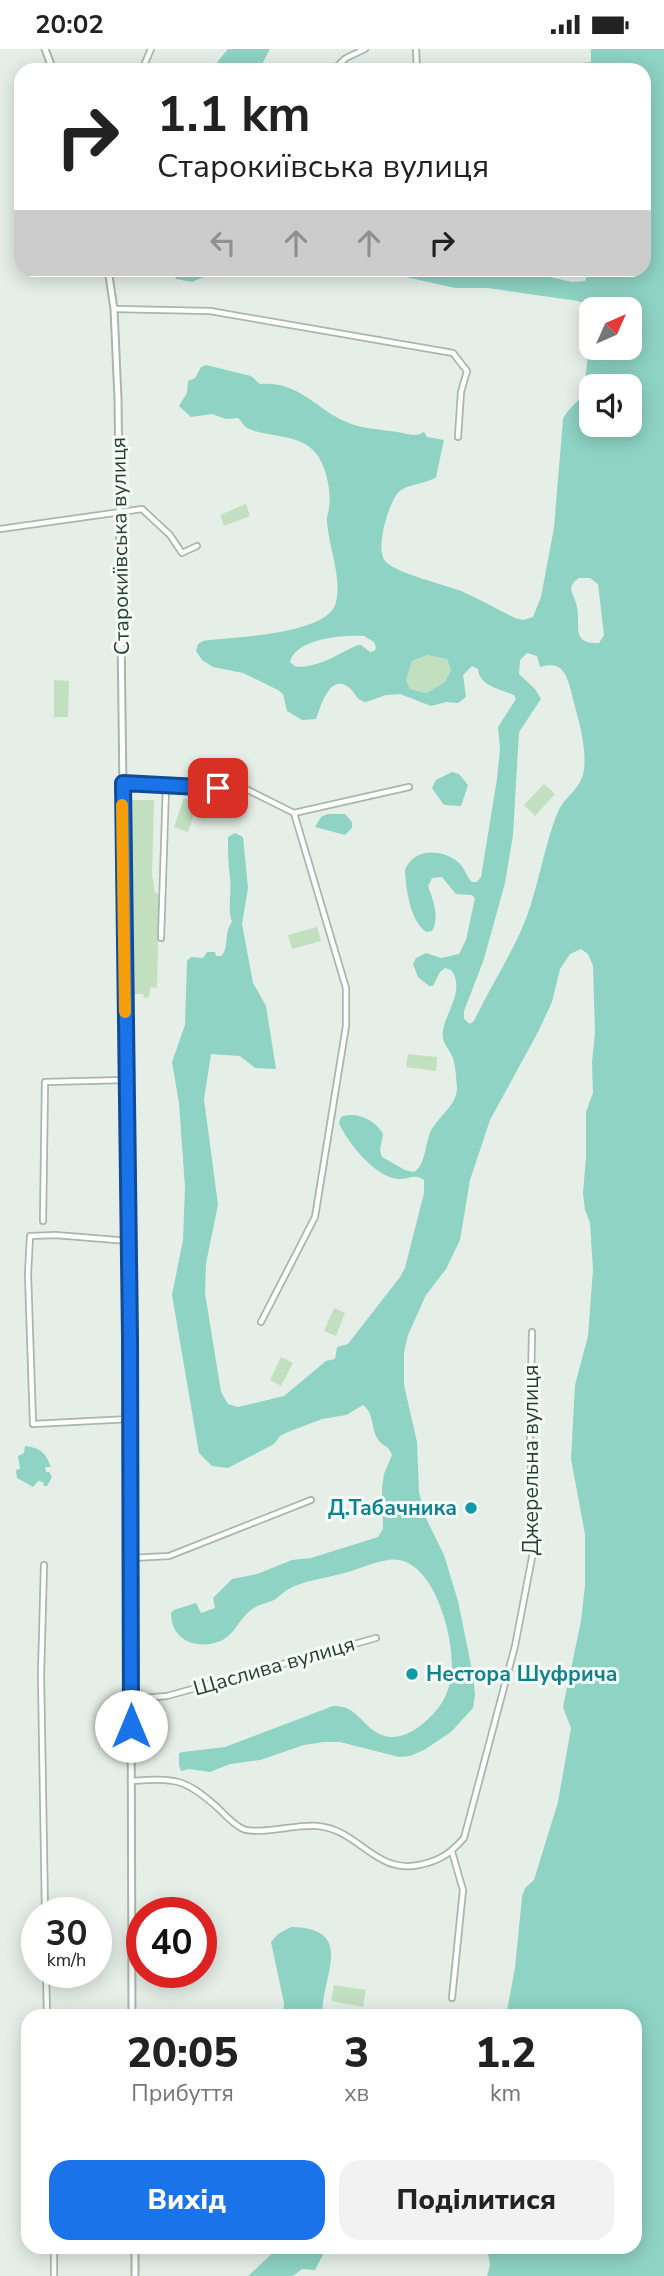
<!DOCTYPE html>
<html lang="uk">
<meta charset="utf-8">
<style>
body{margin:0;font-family:"Nunito Sans",sans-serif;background:#f2f2f2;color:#222;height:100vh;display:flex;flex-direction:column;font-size:26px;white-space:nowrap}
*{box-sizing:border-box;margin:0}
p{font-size:23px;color:#767676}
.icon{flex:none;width:38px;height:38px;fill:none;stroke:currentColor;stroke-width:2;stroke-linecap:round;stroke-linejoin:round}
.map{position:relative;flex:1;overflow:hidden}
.sheet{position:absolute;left:21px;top:1960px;width:621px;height:245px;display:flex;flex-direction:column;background:#fff;border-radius:21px;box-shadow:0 4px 18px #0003}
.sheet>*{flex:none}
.guide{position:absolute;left:14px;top:14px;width:637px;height:214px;border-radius:21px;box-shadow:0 4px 18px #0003;background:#fff;color:#222;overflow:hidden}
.needle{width:46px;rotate:45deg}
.controls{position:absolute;left:579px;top:248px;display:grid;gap:14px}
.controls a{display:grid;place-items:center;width:63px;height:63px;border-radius:14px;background:#fff;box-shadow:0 4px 18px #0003;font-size:35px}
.speed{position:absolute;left:21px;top:1848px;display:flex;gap:14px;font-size:35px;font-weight:700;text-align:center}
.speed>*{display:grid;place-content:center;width:91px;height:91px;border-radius:50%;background:#fff;box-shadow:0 4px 18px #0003;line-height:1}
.speed small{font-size:18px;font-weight:400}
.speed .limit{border:10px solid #d22;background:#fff;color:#111}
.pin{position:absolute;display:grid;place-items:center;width:60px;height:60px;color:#fff;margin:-30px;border-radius:14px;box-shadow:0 4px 10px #0006}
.me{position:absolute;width:77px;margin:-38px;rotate:0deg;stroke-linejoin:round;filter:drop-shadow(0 0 5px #0008)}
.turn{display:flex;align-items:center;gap:24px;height:147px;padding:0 28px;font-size:32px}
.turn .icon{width:91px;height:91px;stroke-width:2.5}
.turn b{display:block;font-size:49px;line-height:60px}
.lanes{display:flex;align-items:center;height:66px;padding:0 28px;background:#0003;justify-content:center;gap:35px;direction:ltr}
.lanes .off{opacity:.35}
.eta{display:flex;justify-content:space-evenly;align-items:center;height:119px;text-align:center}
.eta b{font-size:42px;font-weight:800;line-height:49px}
.action{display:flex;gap:14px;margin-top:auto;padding:14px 28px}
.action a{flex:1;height:80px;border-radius:21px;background:#1a73e8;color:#fff;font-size:28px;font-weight:800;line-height:80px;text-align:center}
.action a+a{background:#f2f2f2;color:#222}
.status{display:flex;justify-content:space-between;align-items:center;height:49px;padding:0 35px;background:#fff;direction:ltr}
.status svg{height:19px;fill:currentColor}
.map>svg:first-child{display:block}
</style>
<div class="status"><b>20:02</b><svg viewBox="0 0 49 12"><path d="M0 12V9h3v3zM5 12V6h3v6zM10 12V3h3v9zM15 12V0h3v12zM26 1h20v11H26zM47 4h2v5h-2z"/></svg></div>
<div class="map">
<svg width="664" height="2227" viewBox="0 0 664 2227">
<rect width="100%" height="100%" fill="#e5efe7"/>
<!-- green -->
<g fill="#c2dfbf">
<path d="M 246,455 L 250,467 L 224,477 L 220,466 Z"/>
<path d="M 427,606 L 447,610 L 451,621 L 445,633 L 426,644 L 410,640 L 406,631 L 412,612 Z"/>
<path d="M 54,631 L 69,632 L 68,668 L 54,668 Z"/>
<path d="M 544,735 L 555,745 L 535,767 L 524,756 Z"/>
<path d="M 184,749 L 198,754 L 188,783 L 174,778 Z"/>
<path d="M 129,751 L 154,751 L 152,826 L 155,843 L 159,845 L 157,939 L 150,938 L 149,948 L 144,949 L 143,945 L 129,945 Z"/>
<path d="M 317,878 L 321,892 L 292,900 L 288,886 Z"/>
<path d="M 408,1005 L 437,1008 L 436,1022 L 406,1018 Z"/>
<path d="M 334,1259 L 345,1264 L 336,1287 L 324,1282 Z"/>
<path d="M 281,1308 L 293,1314 L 281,1337 L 270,1331 Z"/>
<path d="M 334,1936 L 366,1941 L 363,1958 L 331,1952 Z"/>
</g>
<!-- water -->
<g fill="#8ed3c3" fill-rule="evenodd">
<path d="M 228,0 L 270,0 L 259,21 L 215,21 L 218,12 Z"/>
<path d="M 591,0 L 664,0 L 664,2227 L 487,2227 L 490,2216 L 487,2198 L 635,2198 L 635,1967 L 506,1967 L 515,1919 L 522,1848 L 525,1839 L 534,1831 L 558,1753 L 571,1679 L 563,1658 L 581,1572 L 585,1536 L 585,1485 L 571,1410 L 575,1336 L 588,1287 L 593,1221 L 590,1174 L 585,1161 L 583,1144 L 586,1108 L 586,1063 L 593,1044 L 592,1013 L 595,983 L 593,917 L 588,905 L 581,900 L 570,905 L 560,920 L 552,953 L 538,983 L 490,1071 L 470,1131 L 460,1191 L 446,1220 L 426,1246 L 408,1286 L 404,1303 L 404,1336 L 417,1393 L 419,1443 L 426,1469 L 444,1506 L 458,1552 L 473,1626 L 475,1646 L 473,1659 L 451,1683 L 424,1701 L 410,1707 L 399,1708 L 340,1693 L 324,1693 L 304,1696 L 260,1711 L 230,1715 L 210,1723 L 189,1720 L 181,1722 L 179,1716 L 179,1704 L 183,1703 L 225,1698 L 333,1657 C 355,1656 360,1673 376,1683 C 399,1698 425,1676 439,1658 C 447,1647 452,1632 452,1618 C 453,1586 433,1504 388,1511 C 374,1513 361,1519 348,1523 C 328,1529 304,1531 287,1541 C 282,1544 279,1548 274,1551 C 268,1554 260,1555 254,1559 C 236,1570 236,1591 210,1595 C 189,1598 171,1587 171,1564 L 174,1561 L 196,1554 L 201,1564 L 215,1559 L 213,1549 L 232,1530 L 257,1525 L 292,1511 L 311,1509 L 378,1488 L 383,1480 L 382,1439 L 384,1425 L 392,1406 C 389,1396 381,1397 377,1389 C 371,1378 374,1364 363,1356 L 346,1366 L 322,1370 L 288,1383 L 280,1387 L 274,1395 L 228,1419 L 212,1417 L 199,1404 L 172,1246 L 183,1191 L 185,1138 L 179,1054 L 172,1013 L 185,976 L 187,912 L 191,908 L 203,909 L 207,903 L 215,903 L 216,907 L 221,907 C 230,899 223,885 232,873 C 227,859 232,844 230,828 C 228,815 228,802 228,788 L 235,784 L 243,788 L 248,839 L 242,875 L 253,934 L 266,957 L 276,1020 L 255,1019 L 240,1007 L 211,1005 L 204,1050 L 218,1156 L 206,1214 L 205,1244 L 221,1343 L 228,1355 L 238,1358 L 284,1347 L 326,1312 L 335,1310 L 337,1298 L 348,1295 L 400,1228 L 405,1219 L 424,1144 L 424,1131 C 415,1124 408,1131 398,1130 C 375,1128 347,1093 339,1074 L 341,1068 C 356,1062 375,1071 383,1085 L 380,1101 L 382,1108 L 405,1121 L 414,1123 C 425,1117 425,1096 430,1084 C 437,1068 457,1057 457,1039 C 456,1029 456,1016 452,1007 C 448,998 441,993 443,982 C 445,964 466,940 451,921 L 445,919 L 440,923 L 433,937 L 429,937 L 418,928 L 413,915 L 416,909 L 426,904 L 441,909 L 459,905 L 466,891 L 475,849 L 472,846 L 456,845 L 442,828 L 432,829 L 428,837 C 433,851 440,868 432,882 L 426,883 C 410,871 406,840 405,821 C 413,799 443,799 459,814 C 465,819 466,827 472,833 L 477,833 L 481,828 L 497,730 L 500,700 L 498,678 L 516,650 L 514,646 C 500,640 479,637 478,620 L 472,617 L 463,626 L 466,648 L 458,654 L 446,653 L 431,657 L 400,645 L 386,646 L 366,653 C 355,651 356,643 348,638 C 329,624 320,660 316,670 L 302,671 L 287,662 L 283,645 L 278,641 L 243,624 L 213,618 L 202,611 L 196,602 L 198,595 L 203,592 C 231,588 330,586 336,553 C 342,528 329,499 327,473 C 326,467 329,464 329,458 C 332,442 325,413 314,402 C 298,385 269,388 249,380 C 244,378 242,372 238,369 L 226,370 L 212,365 L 191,368 L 179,357 L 187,344 L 188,332 L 195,329 L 201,318 L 206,316 L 251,327 L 260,335 C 298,332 314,358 344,372 C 361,380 379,380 397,383 C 407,384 414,389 424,383 L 427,388 L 444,391 L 436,428 C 425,436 406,434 397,445 C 388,457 375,500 385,512 C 397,525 443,535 461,542 C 479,550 497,560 515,569 L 523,571 L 533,568 L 541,548 L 554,479 L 563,370 C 568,359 578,354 584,343 L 591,275 L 592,299 L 630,299 L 630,261 L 592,261 L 591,265 L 586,255 L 578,252 L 488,239 L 455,239 L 406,228 L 318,221 L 485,220 L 499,224 L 518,221 L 572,233 L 585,232 L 589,221 L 644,220 L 644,21 L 580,21 L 581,14 L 591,13 ZM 592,338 L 630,338 L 630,376 L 592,376 ZM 579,529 L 590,529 L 598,535 L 604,586 L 599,594 C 570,595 581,577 577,558 C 575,546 564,539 579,529 ZM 364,587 L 374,593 L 376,599 L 374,602 L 370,603 L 361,596 L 358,596 C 337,605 321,618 296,618 L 290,613 C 296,589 344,586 364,587 ZM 527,604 L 537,607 L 540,618 C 561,612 566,623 571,642 C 577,667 587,695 584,721 C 581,741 564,747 557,765 C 544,798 539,834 527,867 C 513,904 491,936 474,972 L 470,975 L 464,970 L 464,962 L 484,910 L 505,834 L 513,786 L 519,683 L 541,650 L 535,640 L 519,625 L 520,611 ZM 427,606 L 447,610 L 451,621 L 445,633 L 426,644 L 410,640 L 406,631 L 412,612 Z"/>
<path d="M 175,221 L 175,220 L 220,221 L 192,233 L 176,230 L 174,225 Z"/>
<path d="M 452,723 L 459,725 L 468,736 L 461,757 L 444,756 L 432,739 L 436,731 Z"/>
<path d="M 328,765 L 345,765 L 352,773 L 352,779 L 345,786 L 315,778 L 321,768 Z"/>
<path d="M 25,1397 C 41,1399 45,1403 51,1418 L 45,1418 L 46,1423 L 49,1423 L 52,1428 L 47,1437 L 44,1437 L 43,1433 L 38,1432 L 33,1438 L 17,1429 L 16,1421 L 20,1420 L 18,1407 L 24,1404 Z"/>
<path d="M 291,1878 C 359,1879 319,1931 323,1967 L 283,1967 L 284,1954 L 271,1893 L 278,1885 Z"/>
<path d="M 279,2198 L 327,2198 L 315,2221 L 302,2220 L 293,2227 L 248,2227 Z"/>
</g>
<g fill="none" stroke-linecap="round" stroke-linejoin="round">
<defs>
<g id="minor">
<path d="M 416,0 L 417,21"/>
<path d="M 142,21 L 151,0"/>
<path d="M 333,21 L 346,9 L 365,0"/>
<path d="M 114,260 L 210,262 L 453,304 L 467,322 L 461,343 L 458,388"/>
<path d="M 0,480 L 142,460 L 170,486 L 182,504 L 197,497"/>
<path d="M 123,734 L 244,739 L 294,764 L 409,738"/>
<path d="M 161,889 L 166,737"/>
<path d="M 43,1172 L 45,1033 L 126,1031"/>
<path d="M 129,1192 L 55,1186 L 30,1187 L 28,1225 L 33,1375 L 130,1370"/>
<path d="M 261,1273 L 315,1168 L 346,977 L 346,939 L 294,764"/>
<path d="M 131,1509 L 169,1507 L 311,1451"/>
<path d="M 44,1516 L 41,1626 L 45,1864"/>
<path d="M 131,1650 L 167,1647 L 376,1589"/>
<path d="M 131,1732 C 175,1729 185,1729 219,1760 C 226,1767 234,1776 243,1780 C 258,1786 298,1775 318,1777 C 359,1781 375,1825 419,1816 C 439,1812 450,1805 464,1789 L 515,1597 L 534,1498 L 530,1386 L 532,1283"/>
<path d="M 452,1803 L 463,1841 L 452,1949"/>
<path d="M 46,1923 L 47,1967"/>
<path d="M 54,2198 L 54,2227"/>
</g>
<g id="tertiary">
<path d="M 45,0 L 53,21"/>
<path d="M 108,220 L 114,260 L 118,350 L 130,1289 L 132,1967"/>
<path d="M 135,2227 L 135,2198"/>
</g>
</defs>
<!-- minor casing -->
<use href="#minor" stroke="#a7b7ac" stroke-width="8"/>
<!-- tertiary casing -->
<use href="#tertiary" stroke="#a7b7ac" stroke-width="9"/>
<!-- minor -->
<use href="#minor" stroke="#fff" stroke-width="4.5"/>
<!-- tertiary -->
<use href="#tertiary" stroke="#fff" stroke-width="5"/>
</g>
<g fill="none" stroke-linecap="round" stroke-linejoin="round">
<defs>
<path id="route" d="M 131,1677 L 130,1289 L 123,734 L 218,739"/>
</defs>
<!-- route casing -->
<use href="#route" stroke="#114b97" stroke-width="18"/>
<!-- route -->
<use href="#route" stroke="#1a73e8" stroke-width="12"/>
<!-- slow -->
<path stroke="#f59e0b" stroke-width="12" d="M 122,756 L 125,963"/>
</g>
<!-- markers -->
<g fill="#0f9aa8" stroke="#f6fbf7" stroke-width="2.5">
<circle cx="471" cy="1459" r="7"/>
<circle cx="412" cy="1625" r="7"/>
</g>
<g text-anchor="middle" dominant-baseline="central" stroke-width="6" stroke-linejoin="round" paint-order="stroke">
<!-- street labels -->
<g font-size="21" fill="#24412e" stroke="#f6fbf7">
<text transform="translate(120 497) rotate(-91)">Старокиївська вулиця</text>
<text transform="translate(531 1411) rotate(-90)">Джерельна вулиця</text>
<text transform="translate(274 1617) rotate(-16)">Щаслива вулиця</text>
</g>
<!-- culture labels -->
<g font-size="21" font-weight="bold" fill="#0d838f" stroke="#f6fbf7" text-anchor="end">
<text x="457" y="1459">Д.Табачника</text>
<text x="426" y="1625" text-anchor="start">Нестора Шуфрича</text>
</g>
</g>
</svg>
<div class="controls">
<a><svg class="needle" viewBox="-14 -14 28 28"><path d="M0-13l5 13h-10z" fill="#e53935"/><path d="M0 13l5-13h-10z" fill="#767676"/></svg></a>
<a><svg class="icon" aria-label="sound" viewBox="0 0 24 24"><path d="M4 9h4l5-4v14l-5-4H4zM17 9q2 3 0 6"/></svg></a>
</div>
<div class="speed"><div>30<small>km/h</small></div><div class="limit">40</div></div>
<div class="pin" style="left:218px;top:739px;background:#d93025"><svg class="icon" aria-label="arrive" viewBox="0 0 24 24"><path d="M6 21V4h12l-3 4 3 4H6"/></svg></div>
<svg class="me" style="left:131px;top:1677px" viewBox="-20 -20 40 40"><circle r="19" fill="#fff"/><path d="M0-13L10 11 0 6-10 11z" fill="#1a73e8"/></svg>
<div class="guide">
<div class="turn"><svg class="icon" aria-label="right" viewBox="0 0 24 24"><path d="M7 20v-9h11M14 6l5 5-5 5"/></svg><div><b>1.1 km</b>Старокиївська вулиця</div></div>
<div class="lanes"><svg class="icon off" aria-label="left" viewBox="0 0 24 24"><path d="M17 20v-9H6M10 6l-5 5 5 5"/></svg><svg class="icon off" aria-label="ahead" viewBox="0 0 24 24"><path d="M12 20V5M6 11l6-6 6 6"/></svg><svg class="icon off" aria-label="ahead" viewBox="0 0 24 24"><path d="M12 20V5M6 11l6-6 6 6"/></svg><svg class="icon" aria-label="right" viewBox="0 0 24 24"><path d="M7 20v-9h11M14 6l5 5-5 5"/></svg></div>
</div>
<section class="sheet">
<div class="eta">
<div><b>20:05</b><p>Прибуття</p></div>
<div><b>3</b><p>хв</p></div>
<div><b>1.2</b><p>km</p></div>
</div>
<div class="action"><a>Вихід</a><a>Поділитися</a></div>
</section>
</div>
